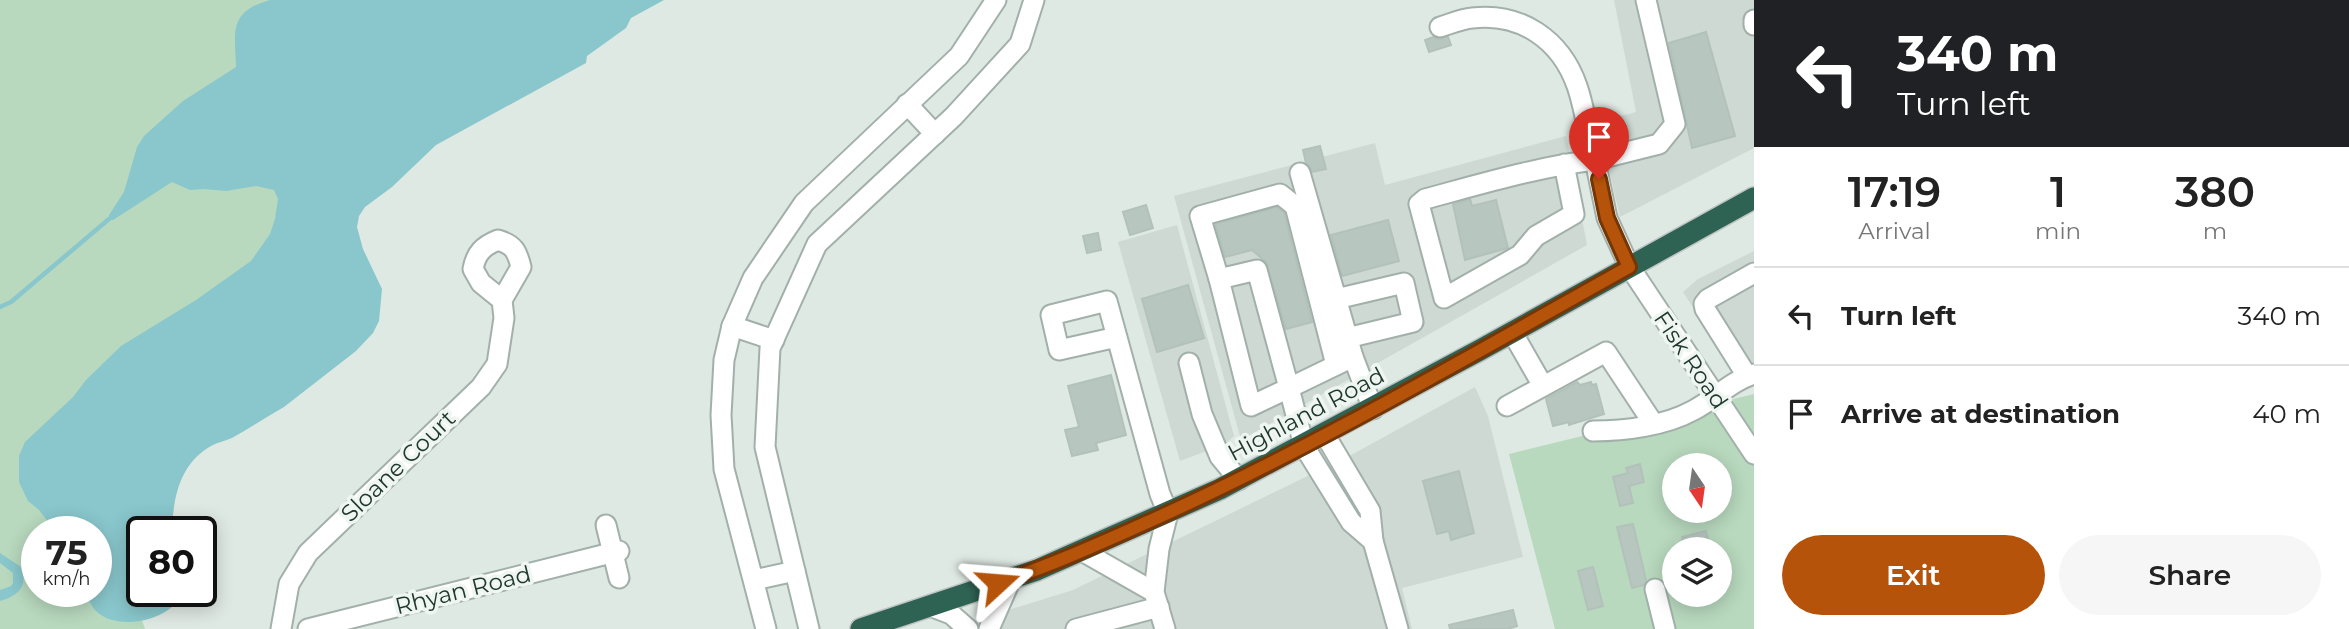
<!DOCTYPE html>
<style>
body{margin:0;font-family:Montserrat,sans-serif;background:#f6f6f6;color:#222;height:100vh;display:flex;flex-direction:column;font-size:26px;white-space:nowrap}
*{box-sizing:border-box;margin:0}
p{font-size:23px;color:#767676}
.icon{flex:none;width:38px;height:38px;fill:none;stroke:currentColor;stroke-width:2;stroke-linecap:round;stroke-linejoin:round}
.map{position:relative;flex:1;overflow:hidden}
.sheet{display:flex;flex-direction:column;background:#fff;width:595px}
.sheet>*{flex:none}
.hud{background:#202124;color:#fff;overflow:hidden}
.needle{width:46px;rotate:167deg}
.controls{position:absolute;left:1662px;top:453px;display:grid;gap:14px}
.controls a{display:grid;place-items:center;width:70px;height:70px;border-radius:50%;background:#fff;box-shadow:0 4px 18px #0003;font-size:35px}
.speed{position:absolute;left:21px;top:516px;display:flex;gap:14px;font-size:35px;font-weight:700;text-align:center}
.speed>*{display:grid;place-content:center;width:91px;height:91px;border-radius:50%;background:#fff;box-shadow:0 4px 18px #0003;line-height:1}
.speed small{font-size:18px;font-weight:400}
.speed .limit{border:4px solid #111;border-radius:10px;background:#fff;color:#111}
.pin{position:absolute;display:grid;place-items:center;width:60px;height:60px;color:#fff;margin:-72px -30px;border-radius:50% 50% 50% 0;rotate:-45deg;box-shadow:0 0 7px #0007}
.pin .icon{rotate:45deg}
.me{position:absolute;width:77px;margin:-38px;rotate:71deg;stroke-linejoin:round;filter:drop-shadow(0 0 5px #0008)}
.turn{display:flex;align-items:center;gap:24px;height:147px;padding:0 28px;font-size:32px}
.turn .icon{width:91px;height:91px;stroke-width:2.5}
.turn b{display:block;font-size:49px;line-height:60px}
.eta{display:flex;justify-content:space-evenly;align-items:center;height:119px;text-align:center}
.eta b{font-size:42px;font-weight:600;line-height:49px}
.primary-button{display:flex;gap:14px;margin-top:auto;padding:14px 28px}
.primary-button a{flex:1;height:80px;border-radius:42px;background:#b45309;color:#fff;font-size:28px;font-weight:600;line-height:80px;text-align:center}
.primary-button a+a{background:#f6f6f6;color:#222}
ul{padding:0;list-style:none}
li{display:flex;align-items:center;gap:21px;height:98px;padding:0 28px;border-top:2px solid #e0e0e0}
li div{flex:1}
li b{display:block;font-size:26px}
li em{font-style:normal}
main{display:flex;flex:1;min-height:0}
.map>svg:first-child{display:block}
</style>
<main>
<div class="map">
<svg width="1754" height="629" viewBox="0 0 1754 629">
<rect width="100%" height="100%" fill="#dfe9e3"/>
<!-- built -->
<g fill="#cdd9d2">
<path d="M 1614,0 L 1754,0 L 1754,148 L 1620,217 L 1598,122 L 1636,112 Z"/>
<path d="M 1566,136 L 1587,245 L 1241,440 L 1174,196 L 1375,143 L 1385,185 Z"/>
<path d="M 1177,225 L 1234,436 L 1225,444 L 1180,461 L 1118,242 Z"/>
<path d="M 1754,251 L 1754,383 L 1744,386 L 1683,292 L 1698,279 Z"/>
<path d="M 1475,387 L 1488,416 L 1523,557 L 1402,588 L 1412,629 L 947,629 L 1073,590 L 1353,454 Z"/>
</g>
<!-- green -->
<g fill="#b8d9be" fill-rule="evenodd">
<path d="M 0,0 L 306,0 L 287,261 L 63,436 L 136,602 L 145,629 L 0,629 ZM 37,532 L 96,532 L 96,592 L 37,592 Z"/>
<path d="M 1754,394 L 1754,629 L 1555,629 L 1509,454 ZM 1675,466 L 1720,466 L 1720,511 L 1675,511 ZM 1675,550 L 1720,550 L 1720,595 L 1675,595 Z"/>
</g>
<!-- water -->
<g fill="#89c7cc">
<path d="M 270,0 L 664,0 L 631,18 L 626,28 L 587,56 L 586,63 L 436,145 L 392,187 L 365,207 L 359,216 L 357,227 L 363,249 L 382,289 L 379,321 L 373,333 L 356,351 L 284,407 C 266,417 250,428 232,438 C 225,441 218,442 211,446 C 179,464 173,499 172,532 L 142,532 L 142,592 L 173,592 L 172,607 C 153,623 115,629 96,611 C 91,606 88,598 86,592 L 96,592 L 96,532 L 56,532 L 39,510 L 28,501 L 19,482 L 19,456 L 25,442 L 73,397 L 86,380 L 121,346 L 196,300 L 251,261 L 270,234 L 275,219 L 278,199 L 274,190 L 256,186 L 226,191 L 204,189 L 190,190 L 172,182 L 113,220 L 109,220 L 109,215 L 124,192 L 137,147 L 144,136 L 183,101 L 236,67 C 235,32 228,12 270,0 Z"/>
<path d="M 0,553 L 21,567 C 29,586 18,596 0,601 L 0,590 L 11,586 L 13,583 L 13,573 L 0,563 Z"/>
</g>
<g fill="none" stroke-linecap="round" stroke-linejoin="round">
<!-- stream -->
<path stroke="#89c7cc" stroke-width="4.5" d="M 0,307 L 11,302 L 109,219"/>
</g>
<!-- building -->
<g fill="#b7c6bf" stroke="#b2c2ba" stroke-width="2">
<path d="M 1706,32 L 1735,136 L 1692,148 L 1669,43 Z"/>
<path d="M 1433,37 L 1438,39 L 1448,37 L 1451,45 L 1429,52 L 1425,40 Z"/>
<path d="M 1320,146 L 1326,169 L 1312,172 L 1306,163 L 1303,150 Z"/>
<path d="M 1470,199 L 1472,206 L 1496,200 L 1508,248 L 1465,260 L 1453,204 Z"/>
<path d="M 1146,205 L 1153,228 L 1130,235 L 1123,212 Z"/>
<path d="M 1277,207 L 1284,213 L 1312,322 L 1286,329 L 1266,262 L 1252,250 L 1225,257 L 1215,224 Z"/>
<path d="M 1388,220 L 1399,261 L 1342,276 L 1331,235 Z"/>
<path d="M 1098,233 L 1101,250 L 1087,253 L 1083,236 Z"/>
<path d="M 1188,285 L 1204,338 L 1157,352 L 1142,299 Z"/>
<path d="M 1111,375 L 1126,435 L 1096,443 L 1098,450 L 1072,456 L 1065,430 L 1079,427 L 1068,386 Z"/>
<path d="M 1577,382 L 1580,385 L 1591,382 L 1592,385 L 1596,384 L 1604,414 L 1569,425 L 1569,422 L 1553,426 L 1546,399 Z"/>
<path d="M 1640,464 L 1644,482 L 1629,486 L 1633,503 L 1620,506 L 1613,477 L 1628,473 L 1626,468 Z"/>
<path d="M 1459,471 L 1474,533 L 1451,540 L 1449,531 L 1437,534 L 1423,481 Z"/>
<path d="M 1633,524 L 1646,580 L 1644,585 L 1632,588 L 1617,527 Z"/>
<path d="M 1706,531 L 1711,550 L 1685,550 L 1682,537 Z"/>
<path d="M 1593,567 L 1603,606 L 1588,610 L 1578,571 Z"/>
<path d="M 1513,610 L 1517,626 L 1508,629 L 1450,629 L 1449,625 Z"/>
</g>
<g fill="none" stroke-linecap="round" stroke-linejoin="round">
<defs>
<g id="minor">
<path d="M 1754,20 L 1754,25"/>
<path d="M 1440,27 C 1450,24 1461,19 1472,18 C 1521,12 1561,40 1577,86 C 1585,109 1588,136 1595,160 L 1659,144 L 1675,124 L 1646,0"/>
<path d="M 907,104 L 935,134"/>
<path d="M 1564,164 L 1574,214 L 1536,236 L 1520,255 L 1444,298 L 1419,204 L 1425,199 C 1481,184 1537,167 1595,160 L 1607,218 L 1629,266 L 1754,454"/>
<path d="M 1300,173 L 1353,357 L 1373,409"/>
<path d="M 1219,279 L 1200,216 L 1280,194 L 1295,206 L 1336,365"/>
<path d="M 1336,299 L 1404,283 L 1413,322 L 1347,338"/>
<path d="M 732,326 L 774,340"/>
<path d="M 1512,332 L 1543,386"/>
<path d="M 1117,337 L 1059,350 L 1051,315 L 1107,301 L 1160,494 L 1168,513 L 1159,549 L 1154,592 L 1165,629"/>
<path d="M 1353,357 L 1289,388 L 1257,270 L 1219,279 L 1251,406 L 1289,388 L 1304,446 L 1351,522 L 1373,541"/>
<path d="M 1189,363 L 1202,414 L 1220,457 L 1239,480"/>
<path d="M 1747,376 L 1705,309 L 1704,304 L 1708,299 L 1754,273"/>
<path d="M 1507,406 L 1606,352 L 1653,423"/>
<path d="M 1593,431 C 1625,431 1665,426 1694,410 C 1715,399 1731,381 1754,374"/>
<path d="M 1325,435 L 1370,511 L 1373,541 L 1398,629"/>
<path d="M 606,525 L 619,578"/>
<path d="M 1082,551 L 1154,592"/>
<path d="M 754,580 L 795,571"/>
<path d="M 1655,589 L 1665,629"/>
<path d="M 930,606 L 951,614 L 968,629"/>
<path d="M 281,629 L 289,584 L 308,553 L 481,387 L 497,364 L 504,318 L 502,300 L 521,267 C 517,251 514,245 498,240 C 483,246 476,253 473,269 L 481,283 L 502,300"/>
<path d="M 308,629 L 619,551"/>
<path d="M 766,629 L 724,469 L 721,415 L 724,360 L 732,326 L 753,278 L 804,203 L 959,56 L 996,0"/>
<path d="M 809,629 L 765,447 L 770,348 L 817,244 L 954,116 L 1020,44 L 1034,0"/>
<path d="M 989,629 L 1011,579"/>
<path d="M 1076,629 L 1159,607"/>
</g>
<path id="highway" d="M 861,629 L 1037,570 L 1220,489 L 1480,350 L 1754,198"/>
</defs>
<!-- minor casing -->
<use href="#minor" stroke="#a2b0aa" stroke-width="23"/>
<!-- highway casing -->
<use href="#highway" stroke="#bcc3c1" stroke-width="24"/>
<!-- minor -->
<use href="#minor" stroke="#fff" stroke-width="19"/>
<!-- highway -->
<use href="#highway" stroke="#2e6253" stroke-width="21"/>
</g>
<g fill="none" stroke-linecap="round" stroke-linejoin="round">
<defs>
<path id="route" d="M 998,583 C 1050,566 1100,543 1150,521 C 1315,447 1471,355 1629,267 L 1607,218 L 1599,179"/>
</defs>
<!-- route casing -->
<use href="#route" stroke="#753606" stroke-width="18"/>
<!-- route -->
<use href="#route" stroke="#b45309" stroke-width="12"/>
</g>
<g text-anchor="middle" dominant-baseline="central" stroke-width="7" stroke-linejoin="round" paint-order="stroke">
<!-- street labels -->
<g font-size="23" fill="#213830" stroke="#eff6f2">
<text transform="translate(1691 360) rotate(56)">Fisk Road</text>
<text transform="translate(1306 414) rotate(-28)">Highland Road</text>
<text transform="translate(398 466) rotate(-44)">Sloane Court</text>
<text transform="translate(463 590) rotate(-14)">Rhyan Road</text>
</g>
</g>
</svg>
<div class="controls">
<a><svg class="needle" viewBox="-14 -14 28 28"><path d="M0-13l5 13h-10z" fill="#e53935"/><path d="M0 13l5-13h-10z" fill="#767676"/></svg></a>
<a><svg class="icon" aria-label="layers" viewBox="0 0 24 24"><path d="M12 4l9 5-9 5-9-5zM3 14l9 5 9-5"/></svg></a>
</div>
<div class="speed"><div>75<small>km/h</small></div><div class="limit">80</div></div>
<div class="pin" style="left:1599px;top:179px;background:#d93025"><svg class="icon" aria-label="arrive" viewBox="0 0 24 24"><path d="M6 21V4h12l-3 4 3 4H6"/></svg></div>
<svg class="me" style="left:998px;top:583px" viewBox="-20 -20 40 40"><path d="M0-17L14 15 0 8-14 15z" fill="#b45309" stroke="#fff" stroke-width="4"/></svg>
</div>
<section class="sheet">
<div class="hud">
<div class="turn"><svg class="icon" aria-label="left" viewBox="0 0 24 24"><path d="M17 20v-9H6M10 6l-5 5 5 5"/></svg><div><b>340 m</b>Turn left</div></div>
</div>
<div class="eta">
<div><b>17:19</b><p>Arrival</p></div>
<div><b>1</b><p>min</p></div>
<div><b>380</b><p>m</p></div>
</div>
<ul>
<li><svg class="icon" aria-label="left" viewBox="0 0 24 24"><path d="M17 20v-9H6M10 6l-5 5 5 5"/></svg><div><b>Turn left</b></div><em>340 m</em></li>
<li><svg class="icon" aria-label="arrive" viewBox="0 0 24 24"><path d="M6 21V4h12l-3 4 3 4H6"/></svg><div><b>Arrive at destination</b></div><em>40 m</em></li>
</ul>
<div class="primary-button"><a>Exit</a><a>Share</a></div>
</section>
</main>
